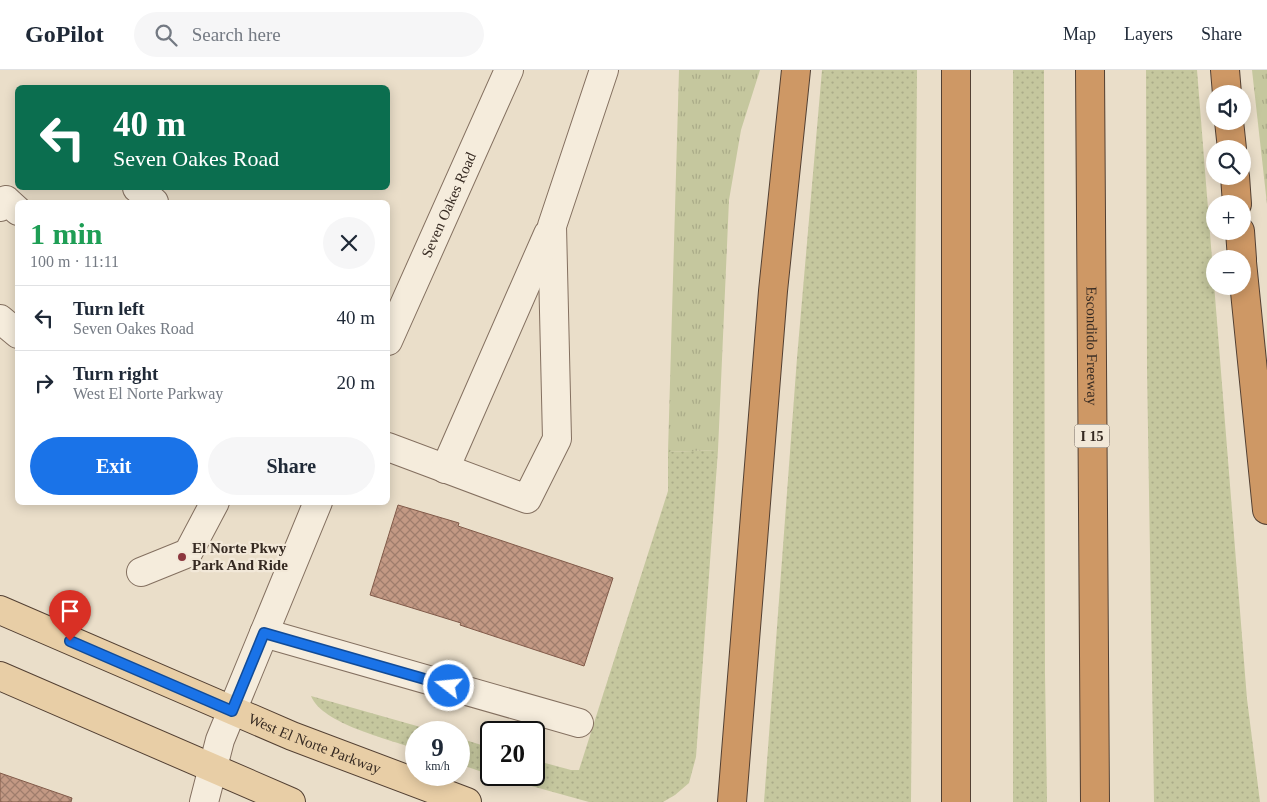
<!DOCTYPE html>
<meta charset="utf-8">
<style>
body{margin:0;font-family:"Times New Roman",serif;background:#f6f6f7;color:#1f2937;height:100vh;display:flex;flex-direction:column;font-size:19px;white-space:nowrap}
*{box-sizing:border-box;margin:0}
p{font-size:16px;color:#747a83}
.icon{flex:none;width:28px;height:28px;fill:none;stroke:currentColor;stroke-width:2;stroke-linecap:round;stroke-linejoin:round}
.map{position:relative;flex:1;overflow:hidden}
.details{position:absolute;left:15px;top:130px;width:375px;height:305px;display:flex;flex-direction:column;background:#fff;border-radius:8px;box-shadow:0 2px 12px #0003}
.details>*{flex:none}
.hud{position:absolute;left:15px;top:15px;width:375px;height:105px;border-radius:8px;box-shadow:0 2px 12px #0003;background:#0b6e4f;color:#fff;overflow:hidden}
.controls{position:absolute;left:1206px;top:15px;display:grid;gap:10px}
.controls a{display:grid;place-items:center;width:45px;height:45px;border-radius:50%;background:#fff;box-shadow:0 2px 12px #0003;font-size:25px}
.speed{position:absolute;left:405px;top:651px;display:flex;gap:10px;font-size:25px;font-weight:700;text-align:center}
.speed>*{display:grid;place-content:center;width:65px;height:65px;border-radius:50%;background:#fff;box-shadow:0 2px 12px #0003;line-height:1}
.speed small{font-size:12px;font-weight:400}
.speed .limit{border:2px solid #111;border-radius:8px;background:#fff;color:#111}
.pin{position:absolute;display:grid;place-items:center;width:42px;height:42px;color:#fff;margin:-51px -21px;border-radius:50% 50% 50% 0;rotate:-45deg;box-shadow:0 0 5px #0007}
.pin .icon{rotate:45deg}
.me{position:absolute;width:55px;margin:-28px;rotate:286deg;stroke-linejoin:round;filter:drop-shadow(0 0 4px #0008)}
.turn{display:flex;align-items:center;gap:18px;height:105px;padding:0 15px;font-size:22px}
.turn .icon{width:65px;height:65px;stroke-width:2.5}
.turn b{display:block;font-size:35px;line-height:42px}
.round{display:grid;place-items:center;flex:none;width:52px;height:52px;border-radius:26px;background:#f6f6f7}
.head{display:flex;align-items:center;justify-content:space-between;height:85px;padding:0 15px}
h1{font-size:30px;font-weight:700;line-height:38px;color:#1e9e55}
.primary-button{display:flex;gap:10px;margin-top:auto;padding:10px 15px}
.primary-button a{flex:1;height:58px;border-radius:30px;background:#1a73e8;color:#fff;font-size:20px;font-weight:700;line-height:58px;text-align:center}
.primary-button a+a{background:#f6f6f7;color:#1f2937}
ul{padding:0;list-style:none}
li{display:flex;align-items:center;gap:15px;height:65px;padding:0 15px;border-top:1px solid #e0e1e3}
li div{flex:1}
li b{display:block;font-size:19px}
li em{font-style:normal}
header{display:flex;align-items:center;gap:30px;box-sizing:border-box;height:70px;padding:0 25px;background:#fff;border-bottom:1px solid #e0e1e3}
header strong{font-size:24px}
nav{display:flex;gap:28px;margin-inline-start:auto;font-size:18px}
.search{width:350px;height:45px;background:#f6f6f7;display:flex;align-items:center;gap:12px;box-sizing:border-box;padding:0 18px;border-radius:28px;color:#747a83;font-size:19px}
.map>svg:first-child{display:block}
</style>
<header>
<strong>GoPilot</strong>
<div class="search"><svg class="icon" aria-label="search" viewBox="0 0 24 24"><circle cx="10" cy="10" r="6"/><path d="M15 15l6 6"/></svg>Search here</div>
<nav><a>Map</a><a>Layers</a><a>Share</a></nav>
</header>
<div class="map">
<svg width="1267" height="732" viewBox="0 0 1267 732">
<defs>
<pattern id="grass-tufts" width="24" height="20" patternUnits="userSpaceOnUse" patternTransform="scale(1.25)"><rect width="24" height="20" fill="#c5c79e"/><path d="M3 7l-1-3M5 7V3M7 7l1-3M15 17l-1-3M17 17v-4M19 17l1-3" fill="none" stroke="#aaab88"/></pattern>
<pattern id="garden-dots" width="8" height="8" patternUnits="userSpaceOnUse" patternTransform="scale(1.25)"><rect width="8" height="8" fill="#c5c79e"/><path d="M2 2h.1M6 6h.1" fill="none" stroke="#aaab88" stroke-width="1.8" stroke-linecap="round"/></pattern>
<pattern id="building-cross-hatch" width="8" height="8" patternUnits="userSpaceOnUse" patternTransform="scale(1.25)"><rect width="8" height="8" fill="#c39984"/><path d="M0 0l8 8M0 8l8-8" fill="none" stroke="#9f7d6c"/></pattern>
</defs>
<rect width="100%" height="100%" fill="#eadec9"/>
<!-- grass -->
<g fill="url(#grass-tufts)">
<path d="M 679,0 L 760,0 L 741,60 L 729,130 L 718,380 L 668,382 Z"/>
<path d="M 1252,0 L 1267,0 L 1267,134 Z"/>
</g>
<!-- garden -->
<g fill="url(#garden-dots)">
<path d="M 822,0 L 917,0 L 911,732 L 764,732 L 797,288 Z"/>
<path d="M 1013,0 L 1044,0 L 1045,604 L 1047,732 L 1013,732 Z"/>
<path d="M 1146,0 L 1197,0 L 1247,629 L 1260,732 L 1154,732 L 1147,299 Z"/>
<path d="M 718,380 L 696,687 L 689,713 L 675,725 L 663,732 L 589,732 L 492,705 L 534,705 L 534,690 L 571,700 L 579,700 L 668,421 L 668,382 Z"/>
<path d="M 311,626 L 438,662 L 416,662 L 416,679 C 389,669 322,654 311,626 Z"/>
<path d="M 459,668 L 491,678 L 491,705 L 459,694 Z"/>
</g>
<!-- building -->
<g fill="url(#building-cross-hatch)" stroke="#805a49">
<path d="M 398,435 L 459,453 L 458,456 L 613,508 L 584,596 L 460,555 L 461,553 L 370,525 Z"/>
<path d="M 0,703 L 72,728 L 71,732 L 0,732 Z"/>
</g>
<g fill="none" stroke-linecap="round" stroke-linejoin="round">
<defs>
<g id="minor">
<path d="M 137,118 L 154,132"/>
<path d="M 0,137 L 6,130 L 18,141"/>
<path d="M 0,249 L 18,264"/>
<path id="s1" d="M 388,271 L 509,0"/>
<path d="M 388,377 L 527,429 L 557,369 L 552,156 L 604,0"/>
<path d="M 445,399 L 548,164"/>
<path d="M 141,502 L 188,483 L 215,432"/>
<path d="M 264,563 L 579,653"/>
<path d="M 204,732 L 220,670 L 318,432"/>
</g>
<g id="major">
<path id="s2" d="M 0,540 L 292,666 L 467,732"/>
<path d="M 0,606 L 291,732"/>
</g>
<g id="highway">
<path d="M 956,0 L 956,732"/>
<path id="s3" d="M 1090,0 L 1095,732"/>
<path d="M 1225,0 L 1227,24"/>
<path d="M 1229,51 L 1232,79"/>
<path d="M 1235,106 L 1237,134"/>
<path d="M 1240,161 L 1242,189"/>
<path d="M 1242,192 L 1267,440"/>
<path d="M 732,732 L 773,221 L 796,0"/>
</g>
</defs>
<!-- minor casing -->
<use href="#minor" stroke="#847060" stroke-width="30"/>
<!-- major casing -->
<use href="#major" stroke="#534033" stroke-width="30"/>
<!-- highway casing -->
<use href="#highway" stroke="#534033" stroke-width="30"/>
<!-- minor -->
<use href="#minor" stroke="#f5ecdc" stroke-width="28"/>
<!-- major -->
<use href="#major" stroke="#e8cea6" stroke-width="28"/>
<!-- highway -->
<use href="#highway" stroke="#ce9865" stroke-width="28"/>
</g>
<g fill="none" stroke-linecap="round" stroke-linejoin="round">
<defs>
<path id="route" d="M 70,571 L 232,641 L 264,563 L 449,616"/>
</defs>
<!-- route casing -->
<use href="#route" stroke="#114b97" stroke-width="12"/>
<!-- route -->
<use href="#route" stroke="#1a73e8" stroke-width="9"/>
</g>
<!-- markers -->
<circle fill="#8c373e" stroke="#f2e8d8" stroke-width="2" cx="182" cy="487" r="5"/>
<g text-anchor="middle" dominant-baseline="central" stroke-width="4.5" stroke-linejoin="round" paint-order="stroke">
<!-- shield labels -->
<rect fill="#f2e8d8" stroke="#6e6359" stroke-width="1" x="1074.5" y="354.5" width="35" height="23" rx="4"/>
<g font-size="14" font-weight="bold" fill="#362a22">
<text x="1092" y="366">I 15</text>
</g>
<!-- street labels -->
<g font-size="15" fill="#362a22" stroke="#f2e8d8">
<text stroke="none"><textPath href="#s1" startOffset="149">Seven Oakes Road</textPath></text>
<text stroke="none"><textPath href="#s3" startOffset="276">Escondido Freeway</textPath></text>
<text stroke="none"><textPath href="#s2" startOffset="342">West El Norte Parkway</textPath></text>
</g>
<!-- poi labels -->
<g font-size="15" font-weight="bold" fill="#362a22" stroke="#f2e8d8" text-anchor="start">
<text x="192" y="478">El Norte Pkwy<tspan x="192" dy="17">Park And Ride</tspan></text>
</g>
</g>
</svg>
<div class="controls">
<a><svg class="icon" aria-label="sound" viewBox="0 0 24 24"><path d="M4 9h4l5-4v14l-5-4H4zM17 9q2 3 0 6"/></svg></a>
<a><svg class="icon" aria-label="search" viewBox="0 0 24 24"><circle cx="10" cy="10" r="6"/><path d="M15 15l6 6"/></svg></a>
<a>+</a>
<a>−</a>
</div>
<div class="speed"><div>9<small>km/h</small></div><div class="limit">20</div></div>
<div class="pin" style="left:70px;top:571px;background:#d93025"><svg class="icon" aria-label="arrive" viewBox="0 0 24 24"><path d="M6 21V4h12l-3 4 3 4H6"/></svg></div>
<svg class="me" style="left:449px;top:616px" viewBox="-20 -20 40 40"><circle r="17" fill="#1a73e8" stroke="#fff" stroke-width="3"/><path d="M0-11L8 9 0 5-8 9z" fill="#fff"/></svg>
<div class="hud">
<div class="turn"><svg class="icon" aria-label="left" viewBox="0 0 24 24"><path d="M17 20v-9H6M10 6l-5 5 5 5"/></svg><div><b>40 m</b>Seven Oakes Road</div></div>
</div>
<section class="details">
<div class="head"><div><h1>1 min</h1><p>100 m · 11:11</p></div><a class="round"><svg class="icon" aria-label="close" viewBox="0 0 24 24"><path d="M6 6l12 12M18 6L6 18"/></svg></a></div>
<ul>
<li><svg class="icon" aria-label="left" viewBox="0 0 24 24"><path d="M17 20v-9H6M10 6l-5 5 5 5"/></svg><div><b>Turn left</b><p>Seven Oakes Road</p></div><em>40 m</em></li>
<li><svg class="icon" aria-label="right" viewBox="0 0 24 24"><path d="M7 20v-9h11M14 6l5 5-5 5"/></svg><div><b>Turn right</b><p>West El Norte Parkway</p></div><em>20 m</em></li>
</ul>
<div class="primary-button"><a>Exit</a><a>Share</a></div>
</section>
</div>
